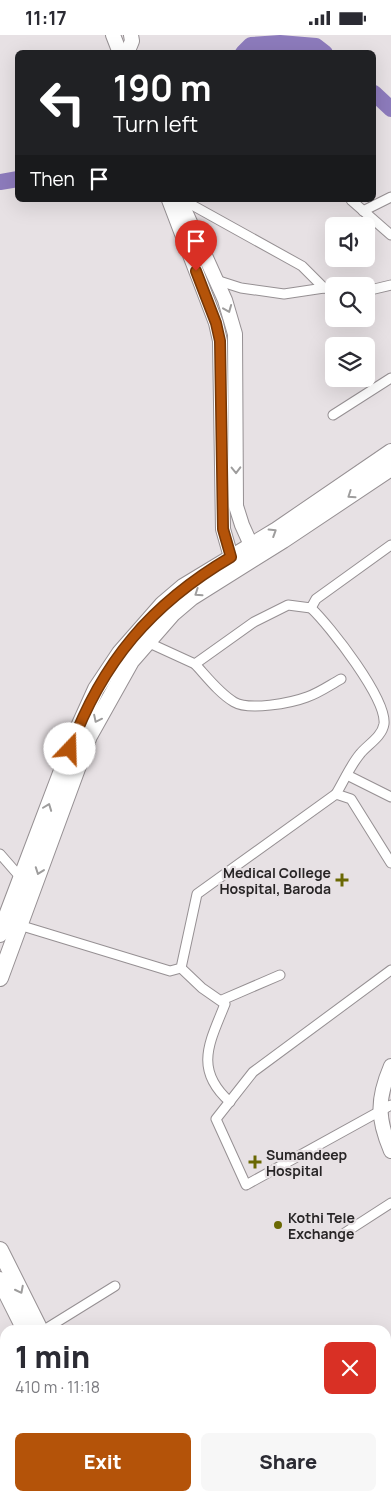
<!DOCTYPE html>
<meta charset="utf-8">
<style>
body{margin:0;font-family:Manrope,sans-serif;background:#f7f7f7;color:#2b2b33;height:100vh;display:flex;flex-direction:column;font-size:19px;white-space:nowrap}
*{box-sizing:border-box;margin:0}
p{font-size:16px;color:#7c7c81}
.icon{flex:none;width:28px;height:28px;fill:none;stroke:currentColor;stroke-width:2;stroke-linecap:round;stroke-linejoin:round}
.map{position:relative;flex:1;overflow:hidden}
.side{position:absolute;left:0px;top:1290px;width:391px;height:176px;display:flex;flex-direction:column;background:#fff;border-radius:15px 15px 0 0;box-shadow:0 5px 20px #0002}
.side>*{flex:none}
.guide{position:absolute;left:15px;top:15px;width:361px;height:152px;border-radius:8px;box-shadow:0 5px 20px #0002;background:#202124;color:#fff;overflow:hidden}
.controls{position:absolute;left:325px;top:182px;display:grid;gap:10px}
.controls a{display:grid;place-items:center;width:50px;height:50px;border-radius:8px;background:#fff;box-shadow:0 5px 20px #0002;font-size:25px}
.pin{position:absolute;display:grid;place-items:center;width:42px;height:42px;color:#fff;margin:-51px -21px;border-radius:50% 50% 50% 0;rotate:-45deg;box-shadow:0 0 5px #0007}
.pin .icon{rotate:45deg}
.me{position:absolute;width:55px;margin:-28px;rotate:21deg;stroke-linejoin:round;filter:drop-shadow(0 0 4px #0008)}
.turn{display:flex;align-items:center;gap:18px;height:105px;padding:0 15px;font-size:22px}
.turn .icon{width:65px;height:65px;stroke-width:2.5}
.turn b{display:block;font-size:35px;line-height:42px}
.then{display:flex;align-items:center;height:48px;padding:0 15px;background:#0003;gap:10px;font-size:19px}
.round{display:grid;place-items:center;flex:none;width:52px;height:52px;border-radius:8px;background:#f7f7f7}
.summary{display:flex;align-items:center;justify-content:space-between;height:85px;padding:0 15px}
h1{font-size:30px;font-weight:800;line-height:38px}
.primary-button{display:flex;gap:10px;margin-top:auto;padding:10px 15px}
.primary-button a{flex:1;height:58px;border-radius:8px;background:#b45309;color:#fff;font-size:20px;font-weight:800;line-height:58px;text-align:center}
.primary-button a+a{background:#f7f7f7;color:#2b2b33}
.status{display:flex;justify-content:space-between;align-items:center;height:35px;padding:0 25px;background:#fff;direction:ltr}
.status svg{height:14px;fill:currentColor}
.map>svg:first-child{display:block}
</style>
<div class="status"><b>11:17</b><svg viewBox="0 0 49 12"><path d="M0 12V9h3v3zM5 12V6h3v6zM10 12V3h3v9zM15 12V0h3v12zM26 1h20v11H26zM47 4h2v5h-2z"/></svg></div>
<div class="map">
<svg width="391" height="1466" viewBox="0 0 391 1466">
<rect width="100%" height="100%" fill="#e7e1e4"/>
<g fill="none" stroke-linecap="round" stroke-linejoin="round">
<!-- river -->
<g stroke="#8d7bbc" stroke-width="16">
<path d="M 243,18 L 251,10 L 280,8 L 316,11 L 325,18"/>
<path d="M 374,58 L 391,74"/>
<path d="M 0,147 L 18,144"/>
</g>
<defs>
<g id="street">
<path d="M 183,165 L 302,231 L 324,253 L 334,254"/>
<path d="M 351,165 L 391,200"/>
<path d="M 363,176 L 391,162"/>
<path d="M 216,245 L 241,253 L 284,259 L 324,253"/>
<path d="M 366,256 L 391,250"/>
<path d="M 333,380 L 391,343"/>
<path d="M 311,573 C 330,591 387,664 384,689 C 382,702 367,710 360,719 C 350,731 344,746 336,759"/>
<path d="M 147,607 L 195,629 L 254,587 L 288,570 L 311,573 L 316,564 L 391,510"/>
<path d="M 195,629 C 207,642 219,658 234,667 C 249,676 291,668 307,662 C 319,658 330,650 341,644"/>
<path d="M 347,740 L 391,762"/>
<path d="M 0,819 L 21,843"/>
<path d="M 19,890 L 170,936 L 181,933 L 197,859 L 336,759 L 351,764 L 391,828"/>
<path d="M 181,933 L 202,953 L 225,969 C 210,1007 193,1034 230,1067"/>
<path d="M 391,935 L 253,1037 L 216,1084 L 246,1150 L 391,1070"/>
<path d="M 222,965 L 280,940"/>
<path d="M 343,1199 L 391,1168"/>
<path d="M 44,1295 L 115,1251"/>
<path d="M 256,1461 L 259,1466"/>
</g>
<g id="secondary">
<path d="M 386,1331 L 391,1329"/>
<path d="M 386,1348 L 391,1345"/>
<path d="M 142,1466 L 154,1461"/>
<path d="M 174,1466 L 182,1461"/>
</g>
<g id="primary">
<path d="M 113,0 L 120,18"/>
<path d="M 127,18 L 132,6 L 131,0"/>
<path d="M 169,165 L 216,288 L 220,306 L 223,494 L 231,522 L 237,530"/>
<path d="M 180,165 L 225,265 L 235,299 L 236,471 L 242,490 L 255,519"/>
<path d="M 391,1031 C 377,1064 377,1083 391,1116"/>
</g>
<g id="highway">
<path d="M 0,899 L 77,696 L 96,654 L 120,618 L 163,569 L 183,552 L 277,495 L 391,417"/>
<path d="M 0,943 L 89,701 L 131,626 L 172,579 L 192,562 L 283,505 L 391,433"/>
<path d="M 0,1215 L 40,1295"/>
<path d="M 0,1245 L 25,1295"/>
<path d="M 103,1461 L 105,1466"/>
<path d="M 126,1461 L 129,1466"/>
</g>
</defs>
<!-- street casing -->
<use href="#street" stroke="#969093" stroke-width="11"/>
<!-- secondary casing -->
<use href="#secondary" stroke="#969093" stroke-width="14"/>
<!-- primary casing -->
<use href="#primary" stroke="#969093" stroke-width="16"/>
<!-- highway casing -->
<use href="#highway" stroke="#969093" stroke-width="18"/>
<!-- street -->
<use href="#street" stroke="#fff" stroke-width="9"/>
<!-- secondary -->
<use href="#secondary" stroke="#fff" stroke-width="12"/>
<!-- primary -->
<use href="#primary" stroke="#fff" stroke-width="14"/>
<!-- highway -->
<use href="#highway" stroke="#fff" stroke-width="16"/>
</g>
<!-- one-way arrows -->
<defs><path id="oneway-chevron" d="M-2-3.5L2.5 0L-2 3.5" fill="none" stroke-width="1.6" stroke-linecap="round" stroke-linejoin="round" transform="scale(1.25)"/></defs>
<g stroke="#9e9d9d">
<use href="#oneway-chevron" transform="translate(228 274) rotate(68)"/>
<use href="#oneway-chevron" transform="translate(236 435) rotate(89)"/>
<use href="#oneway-chevron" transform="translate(351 460) rotate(146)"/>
<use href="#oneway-chevron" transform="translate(273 497) rotate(-32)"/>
<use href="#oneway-chevron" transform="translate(198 558) rotate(146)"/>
<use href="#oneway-chevron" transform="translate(97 684) rotate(116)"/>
<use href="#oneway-chevron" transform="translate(48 772) rotate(-69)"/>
<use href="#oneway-chevron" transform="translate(39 836) rotate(110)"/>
<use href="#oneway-chevron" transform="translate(20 1255) rotate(63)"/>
</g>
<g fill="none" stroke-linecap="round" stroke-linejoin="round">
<defs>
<path id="route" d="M 70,714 C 102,627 151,569 231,522 L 223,494 L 220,306 L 216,288 L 196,236"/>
</defs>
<!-- route casing -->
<use href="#route" stroke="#753606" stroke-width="12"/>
<!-- route -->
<use href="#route" stroke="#b45309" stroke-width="9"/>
</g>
<!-- markers -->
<g fill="#6a6803" stroke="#e7e1e4" stroke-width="2">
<path d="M339.5 837.5h5v5h5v5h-5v5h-5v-5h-5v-5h5z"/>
<path d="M252.5 1119.5h5v5h5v5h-5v5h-5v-5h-5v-5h5z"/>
<circle cx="278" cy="1190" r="5"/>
</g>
<g text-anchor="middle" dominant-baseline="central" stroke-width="4.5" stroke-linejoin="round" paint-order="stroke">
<!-- poi labels -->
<g font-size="14" font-weight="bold" fill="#282526" stroke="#e7e1e4" text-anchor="start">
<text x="331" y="837" text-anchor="end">Medical College<tspan x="331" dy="16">Hospital, Baroda</tspan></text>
<text x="266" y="1119">Sumandeep<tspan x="266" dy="16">Hospital</tspan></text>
<text x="288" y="1182">Kothi Tele<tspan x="288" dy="16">Exchange</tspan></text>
</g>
</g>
</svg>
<div class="controls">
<a><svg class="icon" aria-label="sound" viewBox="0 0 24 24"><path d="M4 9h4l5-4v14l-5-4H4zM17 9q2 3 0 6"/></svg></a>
<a><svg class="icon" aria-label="search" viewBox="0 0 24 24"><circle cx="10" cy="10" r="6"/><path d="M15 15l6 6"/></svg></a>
<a><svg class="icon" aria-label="layers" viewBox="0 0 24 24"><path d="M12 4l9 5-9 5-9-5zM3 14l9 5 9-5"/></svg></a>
</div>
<div class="pin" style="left:196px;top:236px;background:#d93025"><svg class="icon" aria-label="arrive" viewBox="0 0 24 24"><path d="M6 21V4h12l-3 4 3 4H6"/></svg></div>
<svg class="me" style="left:70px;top:714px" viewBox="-20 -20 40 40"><circle r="19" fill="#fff"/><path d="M0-13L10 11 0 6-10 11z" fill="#b45309"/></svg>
<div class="guide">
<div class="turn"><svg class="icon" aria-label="left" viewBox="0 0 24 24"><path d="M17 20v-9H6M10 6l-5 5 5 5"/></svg><div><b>190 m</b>Turn left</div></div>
<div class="then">Then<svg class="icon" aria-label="arrive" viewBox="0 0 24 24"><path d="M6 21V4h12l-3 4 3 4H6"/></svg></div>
</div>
<section class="side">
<div class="summary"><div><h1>1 min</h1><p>410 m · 11:18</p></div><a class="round" style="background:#d93025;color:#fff"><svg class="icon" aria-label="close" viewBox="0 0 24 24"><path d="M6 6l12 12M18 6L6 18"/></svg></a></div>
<div class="primary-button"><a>Exit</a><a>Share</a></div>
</section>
</div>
